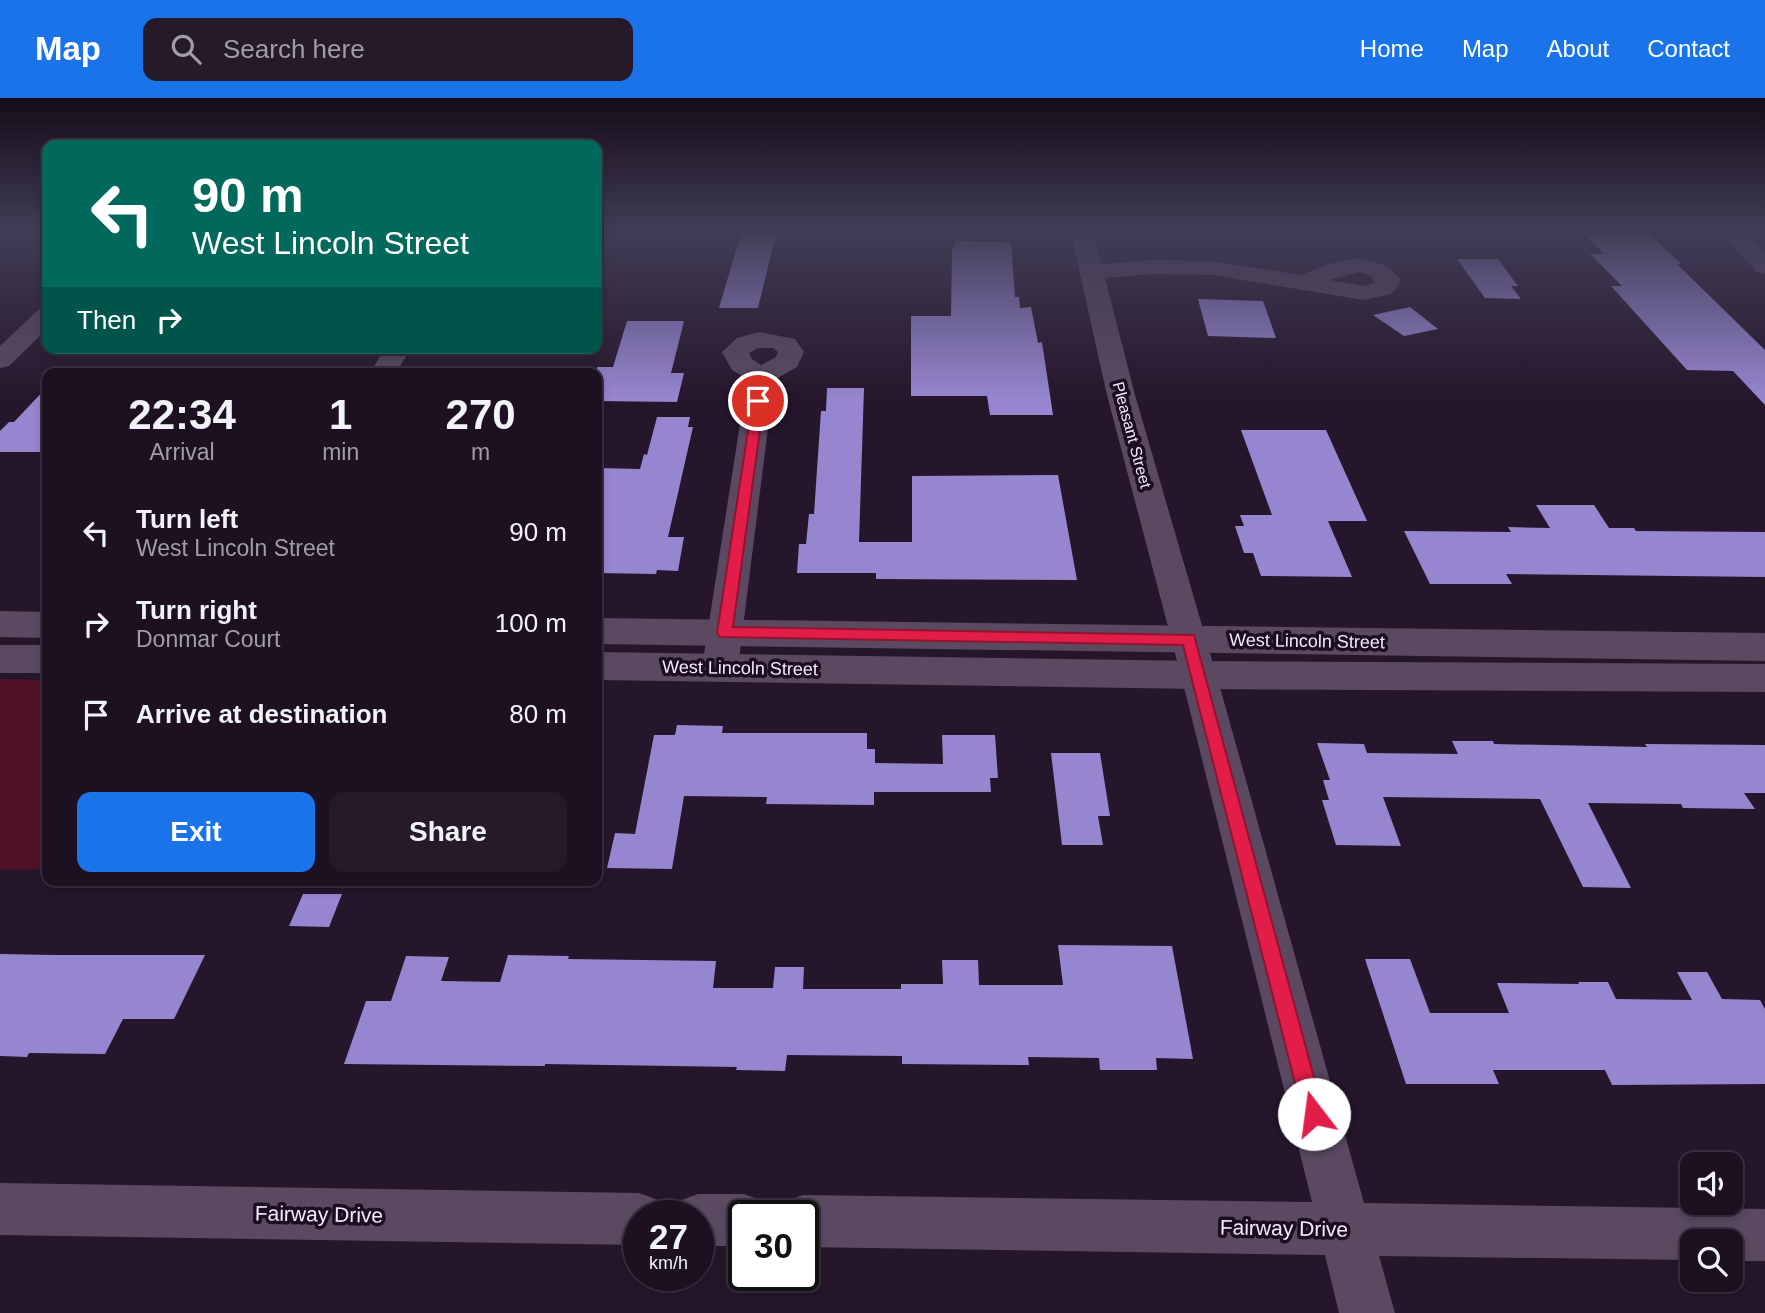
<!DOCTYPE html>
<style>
body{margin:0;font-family:Arial,sans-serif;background:#25192a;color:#f1f3f6;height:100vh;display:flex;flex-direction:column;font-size:26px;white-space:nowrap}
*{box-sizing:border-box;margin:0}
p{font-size:23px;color:#a09da5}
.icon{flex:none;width:38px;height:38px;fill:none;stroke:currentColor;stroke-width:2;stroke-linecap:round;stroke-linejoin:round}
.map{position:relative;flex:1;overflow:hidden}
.panel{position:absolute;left:42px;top:270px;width:560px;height:518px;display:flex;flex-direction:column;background:#1c1021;border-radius:14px;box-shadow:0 4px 10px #0003,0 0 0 2px #3a303f}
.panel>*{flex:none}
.guide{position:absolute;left:42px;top:42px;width:560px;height:214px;border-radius:14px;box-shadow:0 4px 10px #0003,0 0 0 2px #3a303f;background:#00695c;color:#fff;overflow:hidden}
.fabs{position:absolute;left:1680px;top:1054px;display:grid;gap:14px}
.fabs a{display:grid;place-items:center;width:63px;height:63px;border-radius:14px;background:#1c1021;box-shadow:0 4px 10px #0003,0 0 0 2px #3a303f;font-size:35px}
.speed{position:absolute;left:623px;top:1102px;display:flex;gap:14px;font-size:35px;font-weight:700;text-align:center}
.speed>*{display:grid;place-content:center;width:91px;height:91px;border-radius:50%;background:#1c1021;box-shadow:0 4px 10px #0003,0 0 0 2px #3a303f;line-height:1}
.speed small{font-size:18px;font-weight:400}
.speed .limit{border:4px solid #111;border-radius:10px;background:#fff;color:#111}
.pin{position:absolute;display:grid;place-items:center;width:60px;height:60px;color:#fff;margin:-30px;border:4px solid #fff;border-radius:50%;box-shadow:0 2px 7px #0007}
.me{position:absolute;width:77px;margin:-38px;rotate:345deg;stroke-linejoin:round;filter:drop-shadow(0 0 5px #0008)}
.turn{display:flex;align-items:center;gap:24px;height:147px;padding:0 35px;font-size:32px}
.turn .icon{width:91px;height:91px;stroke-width:2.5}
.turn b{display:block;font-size:49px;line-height:60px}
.then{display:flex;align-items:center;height:66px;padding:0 35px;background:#0003;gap:14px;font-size:26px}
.eta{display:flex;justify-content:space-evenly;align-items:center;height:119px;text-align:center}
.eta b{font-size:42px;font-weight:600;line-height:49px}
.action{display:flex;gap:14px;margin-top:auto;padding:14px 35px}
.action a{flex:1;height:80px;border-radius:14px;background:#1a73e8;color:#fff;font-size:28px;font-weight:600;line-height:80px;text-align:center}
.action a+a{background:#25192a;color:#f1f3f6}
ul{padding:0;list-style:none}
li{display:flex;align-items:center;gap:21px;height:91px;padding:0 35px}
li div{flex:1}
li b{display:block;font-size:26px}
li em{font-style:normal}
header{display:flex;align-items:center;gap:42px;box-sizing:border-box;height:98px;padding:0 35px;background:#1a73e8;color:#fff}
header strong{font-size:33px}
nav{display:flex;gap:38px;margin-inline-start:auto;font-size:24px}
.search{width:490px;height:63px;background:#25192a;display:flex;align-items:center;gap:18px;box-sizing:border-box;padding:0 24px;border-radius:14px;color:#a09da5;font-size:26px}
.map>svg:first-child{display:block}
</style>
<header>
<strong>Map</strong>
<div class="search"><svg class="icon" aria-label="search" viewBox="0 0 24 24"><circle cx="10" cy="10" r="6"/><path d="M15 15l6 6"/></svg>Search here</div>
<nav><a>Home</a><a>Map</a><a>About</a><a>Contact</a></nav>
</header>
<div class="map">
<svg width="1765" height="1215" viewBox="0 0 1765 1215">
<rect width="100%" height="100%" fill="#26162c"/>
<!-- green -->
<path fill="#501127" d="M 0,581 L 47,582 L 47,772 L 0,771 Z"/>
<!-- building -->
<g fill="#9686d0">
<path d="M 741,135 L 776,135 L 758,210 L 719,210 Z"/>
<path d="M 1586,137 L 1650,137 L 1681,166 L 1677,166 L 1765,252 L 1765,307 L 1733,273 L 1687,272 L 1611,188 L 1622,188 L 1590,156 L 1604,156 Z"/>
<path d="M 955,143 L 1011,144 L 1015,199 L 1019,199 L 1020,210 L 1031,209 L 1038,245 L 1042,244 L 1053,317 L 990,317 L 987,298 L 911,298 L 911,218 L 951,218 L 952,150 L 954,150 Z"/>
<path d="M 1457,161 L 1498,161 L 1518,188 L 1511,188 L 1521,201 L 1485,200 Z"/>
<path d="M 1198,201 L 1263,203 L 1276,240 L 1208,238 Z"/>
<path d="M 1410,209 L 1438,231 L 1404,238 L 1373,217 Z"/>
<path d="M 627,223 L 684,223 L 671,275 L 684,275 L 677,304 L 597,303 L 597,269 L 613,269 Z"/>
<path d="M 47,289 L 47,354 L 0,354 L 0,333 L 9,324 L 14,324 Z"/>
<path d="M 827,290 L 864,290 L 859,444 L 912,444 L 912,378 L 1058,377 L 1077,482 L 876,481 L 876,475 L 797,475 L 799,446 L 806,446 L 809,416 L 814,416 L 821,313 L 826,313 Z"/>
<path d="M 657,319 L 690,319 L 688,329 L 693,329 L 668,439 L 684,439 L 678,473 L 657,472 L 656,476 L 597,475 L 597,370 L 640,371 L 644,356 L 647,357 Z"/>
<path d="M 1241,332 L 1326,332 L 1367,423 L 1328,423 L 1352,479 L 1261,478 L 1253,455 L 1244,455 L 1235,428 L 1244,428 L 1240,417 L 1272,417 Z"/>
<path d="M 1536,407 L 1594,407 L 1609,430 L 1634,430 L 1636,433 L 1765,434 L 1765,479 L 1506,476 L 1512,486 L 1430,486 L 1404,433 L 1511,434 L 1508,429 L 1550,430 Z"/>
<path d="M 677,627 L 723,628 L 722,635 L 867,635 L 867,651 L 875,651 L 875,665 L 943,666 L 942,637 L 995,637 L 998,680 L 990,680 L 991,694 L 874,694 L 874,707 L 766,706 L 767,699 L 684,698 L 672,771 L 607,770 L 615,735 L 635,736 L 654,637 L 675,637 Z"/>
<path d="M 1452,643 L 1493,643 L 1494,646 L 1647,649 L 1645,646 L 1765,647 L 1765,695 L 1744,695 L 1755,711 L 1683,710 L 1681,706 L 1588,705 L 1631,790 L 1583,789 L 1540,701 L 1383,699 L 1401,748 L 1336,747 L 1322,702 L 1329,702 L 1323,682 L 1330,682 L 1317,645 L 1364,646 L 1367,655 L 1458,656 Z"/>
<path d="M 1051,655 L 1100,655 L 1110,718 L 1098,718 L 1103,747 L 1062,747 Z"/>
<path d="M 303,796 L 342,796 L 329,829 L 289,828 Z"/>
<path d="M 1058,847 L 1172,848 L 1193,961 L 1156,960 L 1157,972 L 1100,972 L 1099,960 L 1028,959 L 1029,967 L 902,966 L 902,958 L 787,957 L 785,973 L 736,972 L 737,969 L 545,966 L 545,968 L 344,966 L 366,903 L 391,903 L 406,858 L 449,859 L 441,883 L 500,884 L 508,857 L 569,858 L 568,861 L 716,863 L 713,890 L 773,890 L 775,869 L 804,869 L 803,891 L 901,891 L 901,886 L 943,886 L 942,862 L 978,862 L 979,887 L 1063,887 Z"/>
<path d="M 0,856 L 55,857 L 205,857 L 174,921 L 123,921 L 105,956 L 29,955 L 27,959 L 0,958 Z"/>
<path d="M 1365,861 L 1410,861 L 1430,915 L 1509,915 L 1497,885 L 1579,886 L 1578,884 L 1608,884 L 1616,901 L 1692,902 L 1677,874 L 1707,874 L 1722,901 L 1760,902 L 1765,911 L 1765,986 L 1612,987 L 1605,972 L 1493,972 L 1499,986 L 1406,986 Z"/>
</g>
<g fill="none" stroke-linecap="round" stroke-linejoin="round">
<!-- minor -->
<g fill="#5a4961" fill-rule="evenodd">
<path d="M 1070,131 L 1092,131 L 1101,166 L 1153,162 L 1212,163 L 1301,177 L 1328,166 L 1359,160 L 1388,168 L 1400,181 L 1399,187 L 1391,196 L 1364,202 L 1212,177 L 1153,176 L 1105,180 L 1135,297 L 1221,593 L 1364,1105 L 1765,1111 L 1765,1163 L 1731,1163 L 1731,1143 L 1692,1143 L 1692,1162 L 1379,1158 L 1395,1215 L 1339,1215 L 1325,1157 L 803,1149 L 803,1118 L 779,1118 L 784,1104 L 803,1097 L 1312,1104 L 1185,593 L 1107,297 ZM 1359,174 L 1371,178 L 1375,184 L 1364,188 L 1330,182 Z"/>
<path d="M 1718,131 L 1742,131 L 1765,155 L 1765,176 L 1757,174 Z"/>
<path d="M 47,210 L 47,231 L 9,268 L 0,270 L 0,248 L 38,212 Z"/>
<path d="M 759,234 L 795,241 L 804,254 L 797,269 L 774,282 L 738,569 L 733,578 L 720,582 L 707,578 L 702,569 L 747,281 L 732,272 L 722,254 L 737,240 ZM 758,250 L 773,250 L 778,254 L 776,259 L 761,267 L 752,261 L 749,255 Z"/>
<path d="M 385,250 L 411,250 L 396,275 L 370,275 Z"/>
<path d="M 0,1085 L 639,1095 L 658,1102 L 664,1118 L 639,1118 L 639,1147 L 0,1137 Z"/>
<path d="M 698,1096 L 744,1096 L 763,1103 L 769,1118 L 744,1118 L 744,1148 L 698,1148 L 698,1118 L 673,1118 L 679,1103 Z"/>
</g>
<!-- tertiary -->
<g fill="#5a4961" fill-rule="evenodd">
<path d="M 0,513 L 47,514 L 47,540 L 0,539 Z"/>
<path d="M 597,520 L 1765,535 L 1765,563 L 597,546 Z"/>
<rect x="0" y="547" width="47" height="28"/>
<path d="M 597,554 L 1199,563 L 1765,566 L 1765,594 L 1199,591 L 597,582 Z"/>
</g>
</g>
<!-- sky -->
<linearGradient id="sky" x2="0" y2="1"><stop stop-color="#150c18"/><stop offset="0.44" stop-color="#413c56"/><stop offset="1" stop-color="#413c56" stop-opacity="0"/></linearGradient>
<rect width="1765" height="301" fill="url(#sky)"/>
<!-- route -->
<path fill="#e11d48" stroke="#92132f" stroke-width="2" d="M 753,300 L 764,303 L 733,529 L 1194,537 L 1324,1016 L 1321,1023 L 1314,1027 L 1306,1023 L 1303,1016 L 1183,547 L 720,539 L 717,535 Z"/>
<g text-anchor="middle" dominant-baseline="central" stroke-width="7" stroke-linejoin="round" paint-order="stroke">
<!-- far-street labels -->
<g font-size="16" fill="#f3e9f7" stroke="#1c0d22">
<text transform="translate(1132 337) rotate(75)">Pleasant Street</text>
</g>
<!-- street labels -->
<g font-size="18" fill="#f3e9f7" stroke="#1c0d22">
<text transform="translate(1307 543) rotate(1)">West Lincoln Street</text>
<text transform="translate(740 570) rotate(1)">West Lincoln Street</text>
</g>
<!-- near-street labels -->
<g font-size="21" fill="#f3e9f7" stroke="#1c0d22">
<text transform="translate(319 1116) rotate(1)">Fairway Drive</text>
<text transform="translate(1284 1130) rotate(1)">Fairway Drive</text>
</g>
</g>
</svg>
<div class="fabs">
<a><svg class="icon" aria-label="sound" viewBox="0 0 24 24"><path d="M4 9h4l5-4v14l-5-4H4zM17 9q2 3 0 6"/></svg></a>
<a><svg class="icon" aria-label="search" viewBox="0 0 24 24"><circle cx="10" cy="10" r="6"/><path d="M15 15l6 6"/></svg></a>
</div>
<div class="speed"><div>27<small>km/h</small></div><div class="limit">30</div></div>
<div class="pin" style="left:758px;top:303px;background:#d93025"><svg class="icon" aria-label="arrive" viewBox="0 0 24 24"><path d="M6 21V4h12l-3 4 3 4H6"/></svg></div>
<svg class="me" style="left:1314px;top:1016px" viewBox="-20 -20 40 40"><circle r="19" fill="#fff"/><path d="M0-13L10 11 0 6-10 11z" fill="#e11d48"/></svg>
<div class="guide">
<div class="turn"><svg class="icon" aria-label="left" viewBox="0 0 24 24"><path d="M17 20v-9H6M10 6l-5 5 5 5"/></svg><div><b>90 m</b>West Lincoln Street</div></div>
<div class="then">Then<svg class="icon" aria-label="right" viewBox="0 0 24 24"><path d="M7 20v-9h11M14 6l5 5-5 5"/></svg></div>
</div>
<section class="panel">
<div class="eta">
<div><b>22:34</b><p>Arrival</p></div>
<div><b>1</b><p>min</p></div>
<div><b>270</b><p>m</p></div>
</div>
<ul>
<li><svg class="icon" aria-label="left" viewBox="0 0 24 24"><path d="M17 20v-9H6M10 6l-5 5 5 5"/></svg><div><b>Turn left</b><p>West Lincoln Street</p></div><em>90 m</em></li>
<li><svg class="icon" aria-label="right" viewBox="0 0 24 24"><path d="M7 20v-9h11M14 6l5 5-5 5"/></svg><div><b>Turn right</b><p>Donmar Court</p></div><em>100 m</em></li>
<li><svg class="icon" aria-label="arrive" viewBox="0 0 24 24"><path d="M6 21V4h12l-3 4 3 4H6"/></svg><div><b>Arrive at destination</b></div><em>80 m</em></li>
</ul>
<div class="action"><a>Exit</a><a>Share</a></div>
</section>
</div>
